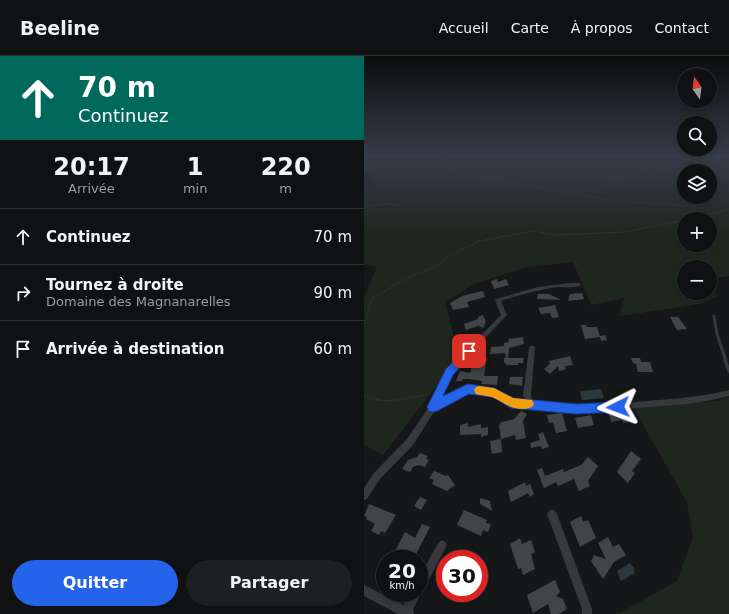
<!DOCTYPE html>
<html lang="fr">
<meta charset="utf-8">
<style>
body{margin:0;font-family:"DejaVu Sans",sans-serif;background:#1e1f20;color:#f1f3f6;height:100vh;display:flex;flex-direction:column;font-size:15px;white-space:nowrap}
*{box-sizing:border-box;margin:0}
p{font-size:13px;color:#9c9d9f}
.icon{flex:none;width:22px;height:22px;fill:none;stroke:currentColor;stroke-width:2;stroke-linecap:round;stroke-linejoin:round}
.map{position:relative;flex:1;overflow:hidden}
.sheet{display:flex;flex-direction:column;background:#101112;width:364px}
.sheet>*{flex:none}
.banner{background:#00695c;color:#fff;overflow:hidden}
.needle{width:26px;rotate:346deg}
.controls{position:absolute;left:313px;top:12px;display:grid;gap:8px}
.controls a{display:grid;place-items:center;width:40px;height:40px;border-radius:50%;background:#101112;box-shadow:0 2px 6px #0003,0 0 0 1px #303132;font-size:20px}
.speed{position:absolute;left:12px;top:494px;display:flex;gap:8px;font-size:20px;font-weight:700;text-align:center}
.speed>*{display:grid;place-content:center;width:52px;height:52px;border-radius:50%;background:#101112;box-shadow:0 2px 6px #0003,0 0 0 1px #303132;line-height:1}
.speed small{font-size:10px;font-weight:400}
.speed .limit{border:6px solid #d22;background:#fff;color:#111}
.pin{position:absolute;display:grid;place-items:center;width:34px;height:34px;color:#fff;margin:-17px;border-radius:8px;box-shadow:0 2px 6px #0006}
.me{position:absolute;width:44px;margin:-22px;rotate:267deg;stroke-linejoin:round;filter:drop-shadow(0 0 3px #0008)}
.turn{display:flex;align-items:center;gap:14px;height:84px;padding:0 12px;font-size:18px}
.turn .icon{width:52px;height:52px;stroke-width:2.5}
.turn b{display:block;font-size:28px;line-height:34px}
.eta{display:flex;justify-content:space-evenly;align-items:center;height:68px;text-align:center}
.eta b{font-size:24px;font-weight:800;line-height:28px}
.primary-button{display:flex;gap:8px;margin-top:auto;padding:8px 12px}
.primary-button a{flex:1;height:46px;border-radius:24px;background:#2563eb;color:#fff;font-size:16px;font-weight:800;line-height:46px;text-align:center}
.primary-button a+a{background:#1e1f20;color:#f1f3f6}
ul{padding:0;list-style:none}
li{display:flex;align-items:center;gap:12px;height:56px;padding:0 12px;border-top:1px solid #303132}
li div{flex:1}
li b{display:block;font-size:15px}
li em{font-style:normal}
header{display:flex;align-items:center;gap:24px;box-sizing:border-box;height:56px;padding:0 20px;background:#101112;border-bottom:1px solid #303132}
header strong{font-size:19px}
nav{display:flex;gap:22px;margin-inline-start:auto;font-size:14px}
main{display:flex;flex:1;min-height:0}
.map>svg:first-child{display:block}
</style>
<header>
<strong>Beeline</strong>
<nav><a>Accueil</a><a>Carte</a><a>À propos</a><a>Contact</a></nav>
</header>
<main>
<section class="sheet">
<div class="banner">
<div class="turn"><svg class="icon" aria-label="ahead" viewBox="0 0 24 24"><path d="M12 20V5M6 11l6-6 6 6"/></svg><div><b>70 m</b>Continuez</div></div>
</div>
<div class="eta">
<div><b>20:17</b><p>Arrivée</p></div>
<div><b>1</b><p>min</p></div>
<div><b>220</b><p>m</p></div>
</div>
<ul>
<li><svg class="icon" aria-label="ahead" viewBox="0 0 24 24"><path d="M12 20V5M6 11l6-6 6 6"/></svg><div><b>Continuez</b></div><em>70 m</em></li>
<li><svg class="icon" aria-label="right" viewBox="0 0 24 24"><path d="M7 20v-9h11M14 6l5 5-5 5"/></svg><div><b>Tournez à droite</b><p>Domaine des Magnanarelles</p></div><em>90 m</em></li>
<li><svg class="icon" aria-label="arrive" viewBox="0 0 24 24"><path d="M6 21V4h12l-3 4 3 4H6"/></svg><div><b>Arrivée à destination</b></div><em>60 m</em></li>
</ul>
<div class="primary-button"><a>Quitter</a><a>Partager</a></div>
</section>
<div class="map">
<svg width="365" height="558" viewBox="0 0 365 558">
<rect width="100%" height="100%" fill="#161718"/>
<!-- green -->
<g fill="#1e271e" fill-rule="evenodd">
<path d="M 0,100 L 365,100 L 365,220 L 346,223 L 346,211 L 320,211 L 320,237 L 346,237 L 346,232 L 355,240 L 336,248 L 256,260 L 260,242 L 227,249 L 209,206 L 163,211 L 110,228 L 81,246 L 95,301 L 19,399 L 0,389 L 0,241 L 13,211 L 0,209 L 0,130 L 9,129 L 6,117 L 0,118 ZM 320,115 L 346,115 L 346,141 L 320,141 ZM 320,163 L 346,163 L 346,189 L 320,189 Z"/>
<path d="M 365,341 L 365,558 L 254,558 L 313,525 L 329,481 L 323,446 L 269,351 L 354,345 Z"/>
</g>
<!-- water -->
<g fill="#2c383d">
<path d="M 237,333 L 240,342 L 218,344 L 216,335 Z"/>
<path d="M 266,507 L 270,512 L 271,517 L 257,525 L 253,515 Z"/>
</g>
<!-- building -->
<g fill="#424548">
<path d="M 133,223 L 134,226 L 142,223 L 145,229 L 130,233 L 127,225 Z"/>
<path d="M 119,235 L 121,241 L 103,246 L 105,251 L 89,254 L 86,247 L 98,240 Z"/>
<path d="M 218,237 L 220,243 L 204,245 L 206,238 Z"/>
<path d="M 174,238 L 185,238 L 197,244 L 173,243 Z"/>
<path d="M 191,249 L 195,261 L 188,262 L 186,257 L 177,258 L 174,252 Z"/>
<path d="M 119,259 L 122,266 L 119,272 L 114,270 L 102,274 L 100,268 L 114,263 L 114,261 Z"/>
<path d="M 306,261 L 314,261 L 323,273 L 313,274 Z"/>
<path d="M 217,269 L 222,269 L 223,271 L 233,271 L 236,280 L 241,279 L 243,284 L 237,285 L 236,281 L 221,283 Z"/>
<path d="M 159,281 L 160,288 L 145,292 L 144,302 L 160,302 L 159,307 L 154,307 L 154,303 L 154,309 L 143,309 L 140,306 L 140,302 L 142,302 L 141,297 L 126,298 L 127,291 L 140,290 L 140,287 L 145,286 L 144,283 Z"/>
<path d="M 206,300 L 209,309 L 201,310 L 202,313 L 195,315 L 194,310 L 186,318 L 180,313 L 186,308 L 185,305 Z"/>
<path d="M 110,302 L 123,302 L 120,320 L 134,320 L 133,329 L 117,328 L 118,325 L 105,323 L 99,323 L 98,325 L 92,325 L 96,315 L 106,317 Z"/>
<path d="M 267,302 L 276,302 L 277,306 L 286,306 L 289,316 L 274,316 L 272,308 L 269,307 Z"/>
<path d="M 146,321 L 159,321 L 158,330 L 145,328 Z"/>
<path d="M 157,355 L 163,358 L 159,365 L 162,382 L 152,384 L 151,379 L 137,383 L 135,369 L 137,368 L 135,367 L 150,363 Z"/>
<path d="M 255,355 L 256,359 L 263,358 L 266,366 L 259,367 L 258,364 L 247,366 L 245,358 Z"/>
<path d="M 198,357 L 203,375 L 192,377 L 189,366 L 185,367 L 183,359 Z"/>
<path d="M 227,359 L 230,369 L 214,372 L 211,362 Z"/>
<path d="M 104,367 L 104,371 L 117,368 L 117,372 L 124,371 L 124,379 L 117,381 L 117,378 L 96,379 L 96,369 Z"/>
<path d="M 179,376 L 185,391 L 178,393 L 177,390 L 167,392 L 166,387 L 176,384 L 174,378 Z"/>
<path d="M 137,383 L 138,396 L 128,398 L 126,385 Z"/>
<path d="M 267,395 L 277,403 L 268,415 L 271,417 L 264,427 L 253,416 Z"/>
<path d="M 56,397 L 64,400 L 62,403 L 65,404 L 61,411 L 55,409 L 49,411 L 46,416 L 38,413 L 44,404 L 53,401 Z"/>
<path d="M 224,401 L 234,410 L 224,425 L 226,430 L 215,435 L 210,423 L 194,430 L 192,426 L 180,432 L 173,414 L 178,412 L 181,420 L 199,413 L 200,416 L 217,409 Z"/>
<path d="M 70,415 L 82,420 L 84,419 L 91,429 L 83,435 L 68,428 L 70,424 L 65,422 Z"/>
<path d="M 161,426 L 162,430 L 166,428 L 170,438 L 166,441 L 164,437 L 147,446 L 144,435 Z"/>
<path d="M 56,441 L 63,444 L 57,454 L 50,450 Z"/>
<path d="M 116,442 L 126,445 L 128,455 L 116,448 Z"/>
<path d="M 5,448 L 32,459 L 21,477 L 17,475 L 15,479 L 7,475 L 11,468 L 2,463 L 3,461 L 0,460 Z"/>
<path d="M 100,454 L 123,464 L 122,467 L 127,468 L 124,476 L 119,474 L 117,480 L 93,469 Z"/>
<path d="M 217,460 L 219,466 L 224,464 L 232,482 L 216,491 L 206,466 Z"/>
<path d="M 58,468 L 66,471 L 51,500 L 44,496 L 40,503 L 27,503 L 41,476 L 51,482 Z"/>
<path d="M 244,481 L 249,491 L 255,488 L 262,499 L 250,506 L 239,523 L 227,505 L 230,499 L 242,503 L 234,487 Z"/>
<path d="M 156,482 L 158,488 L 167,484 L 171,496 L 167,498 L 171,513 L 159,519 L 157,512 L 154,513 L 146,488 Z"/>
<path d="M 191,524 L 196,536 L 192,540 L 199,543 L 203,553 L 195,558 L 187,558 L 184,548 L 169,557 L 163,539 Z"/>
</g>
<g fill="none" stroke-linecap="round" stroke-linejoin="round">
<!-- path -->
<g stroke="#3d4045" stroke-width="1" stroke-dasharray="1 1.5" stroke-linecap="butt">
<path d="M 83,100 L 79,102 L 85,112 L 103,118 L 249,145 L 333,150 L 337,152 L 339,161"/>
<path d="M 330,100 L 365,108"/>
<path d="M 210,136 L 239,134 L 245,125 L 256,124 L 262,117 L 276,115 L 287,116 L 320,110 L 347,112 L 361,109 L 360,107"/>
<path d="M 0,150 L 23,148 L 40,150"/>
<path d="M 327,163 L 365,153"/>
<path d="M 0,270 L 7,245 L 14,239 L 47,220 L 73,210 L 84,201 L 115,185 L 170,175 L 192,179 L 262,176 L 320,164"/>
<path d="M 0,340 C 24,350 43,341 67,338"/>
</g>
<!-- service-far1 -->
<path stroke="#37393d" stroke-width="3" d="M 350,260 L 353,278 L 362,305"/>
<!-- service -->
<path stroke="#37393d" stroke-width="3.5" d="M 361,304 L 365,315"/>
<!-- minor -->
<g fill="#37393d" fill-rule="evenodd">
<path d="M 205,227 L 215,227 L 218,229 C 213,232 200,231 193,231 C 174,234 155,239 137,245 L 143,259 L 142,260 L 87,318 L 76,344 L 104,330 L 130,333 L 148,344 L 162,344 L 159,340 L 165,292 L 166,290 L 170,290 L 171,292 L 167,340 L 169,345 C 211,350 253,348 295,344 C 319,342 342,340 365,334 L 365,340 L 348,344 L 324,348 L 249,354 L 216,355 L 147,350 L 129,339 L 105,336 L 72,353 L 49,389 L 16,423 L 3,443 L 0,444 L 0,432 L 10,417 L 43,383 L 54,367 L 66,349 L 83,314 L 137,259 L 131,244 L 132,243 L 174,231 Z"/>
<path d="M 188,453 L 191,455 L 193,458 L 228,553 L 228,558 L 218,558 L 218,553 L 183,458 L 185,455 Z"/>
<path d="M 78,484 L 81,486 L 83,489 L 59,535 L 57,535 L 57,537 L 49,554 L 50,558 L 34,558 L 0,540 L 0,529 L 40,549 L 46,537 L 55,537 L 55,521 L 75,486 Z"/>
</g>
</g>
<!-- sky -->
<linearGradient id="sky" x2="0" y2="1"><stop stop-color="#0c0d0d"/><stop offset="0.56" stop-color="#363c48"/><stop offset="1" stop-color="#363c48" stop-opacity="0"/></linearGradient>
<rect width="365" height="179" fill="url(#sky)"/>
<!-- route -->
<path fill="#2563eb" stroke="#184099" d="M 105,292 L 108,293 L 108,298 L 89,319 L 79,340 L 104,328 L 130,332 L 149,342 L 212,348 L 254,346 L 258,347 L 259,351 L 258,354 L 254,356 L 212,358 L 147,352 L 129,341 L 105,338 L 73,355 L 69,356 L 65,355 L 63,351 L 82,313 L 102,293 Z"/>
<!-- slow -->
<path fill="#f59e0b" d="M 115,330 L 130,332 L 149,342 L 168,344 L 170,348 L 168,351 C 153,357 142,348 130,342 C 124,339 117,340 112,338 L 110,334 L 112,331 Z"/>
</svg>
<div class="controls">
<a><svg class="needle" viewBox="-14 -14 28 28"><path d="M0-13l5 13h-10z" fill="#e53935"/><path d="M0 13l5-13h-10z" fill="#9c9d9f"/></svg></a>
<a><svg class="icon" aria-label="search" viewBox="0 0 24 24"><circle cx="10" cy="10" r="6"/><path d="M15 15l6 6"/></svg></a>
<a><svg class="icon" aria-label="layers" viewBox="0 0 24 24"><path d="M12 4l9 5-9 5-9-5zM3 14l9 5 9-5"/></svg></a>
<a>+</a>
<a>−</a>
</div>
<div class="speed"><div>20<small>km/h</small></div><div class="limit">30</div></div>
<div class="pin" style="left:105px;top:295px;background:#d93025"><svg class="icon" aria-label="arrive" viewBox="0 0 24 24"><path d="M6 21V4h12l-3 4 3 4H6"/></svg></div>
<svg class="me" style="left:254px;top:351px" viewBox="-20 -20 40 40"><path d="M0-17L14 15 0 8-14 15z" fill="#2563eb" stroke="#fff" stroke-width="4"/></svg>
</div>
</main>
